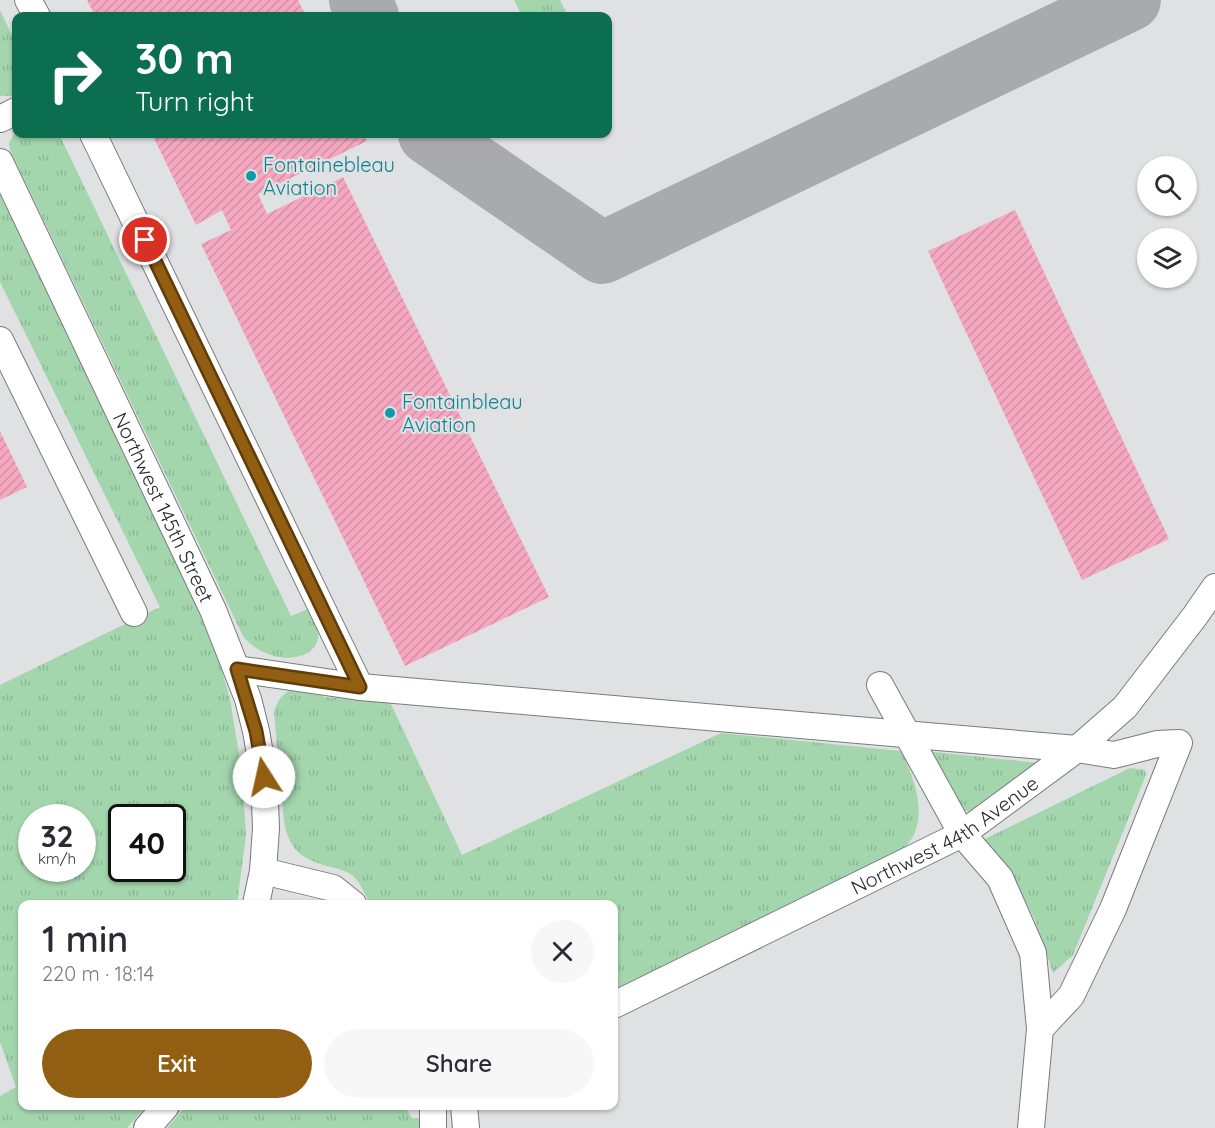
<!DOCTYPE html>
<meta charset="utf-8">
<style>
body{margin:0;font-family:Quicksand,sans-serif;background:#f7f7f7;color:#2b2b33;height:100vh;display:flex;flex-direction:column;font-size:22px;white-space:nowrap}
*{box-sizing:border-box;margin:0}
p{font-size:20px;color:#7c7c81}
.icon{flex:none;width:33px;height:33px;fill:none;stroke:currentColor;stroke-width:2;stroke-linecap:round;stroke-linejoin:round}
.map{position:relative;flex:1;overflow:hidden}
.panel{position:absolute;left:18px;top:900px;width:600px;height:210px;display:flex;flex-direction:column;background:#fff;border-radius:12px;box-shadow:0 2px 4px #0004}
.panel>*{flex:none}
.hud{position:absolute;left:12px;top:12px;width:600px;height:126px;border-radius:12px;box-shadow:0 2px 4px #0004;background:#0b6e4f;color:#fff;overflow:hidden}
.buttons{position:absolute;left:1137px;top:156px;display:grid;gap:12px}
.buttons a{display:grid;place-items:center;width:60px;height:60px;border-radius:50%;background:#fff;box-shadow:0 2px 4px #0004;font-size:30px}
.speed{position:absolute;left:18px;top:804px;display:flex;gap:12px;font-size:30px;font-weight:700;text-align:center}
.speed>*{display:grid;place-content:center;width:78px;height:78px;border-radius:50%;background:#fff;box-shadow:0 2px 4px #0004;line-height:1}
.speed small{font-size:15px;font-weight:400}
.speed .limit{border:3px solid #111;border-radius:9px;background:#fff;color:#111}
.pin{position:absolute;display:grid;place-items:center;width:51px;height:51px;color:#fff;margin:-26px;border:3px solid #fff;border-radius:50%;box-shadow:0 2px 6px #0007}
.me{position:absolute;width:66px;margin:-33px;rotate:350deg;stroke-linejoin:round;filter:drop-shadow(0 0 4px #0008)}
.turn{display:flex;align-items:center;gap:21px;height:126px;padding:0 24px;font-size:27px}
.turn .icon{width:78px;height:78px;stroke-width:2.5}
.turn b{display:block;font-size:42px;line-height:51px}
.round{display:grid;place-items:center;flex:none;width:63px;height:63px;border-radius:32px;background:#f7f7f7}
.overview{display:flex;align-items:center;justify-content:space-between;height:102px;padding:0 24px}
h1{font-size:36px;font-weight:600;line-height:45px}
.button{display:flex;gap:12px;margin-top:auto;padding:12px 24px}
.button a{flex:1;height:69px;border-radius:36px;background:#925e11;color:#fff;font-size:24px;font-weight:600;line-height:69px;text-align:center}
.button a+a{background:#f7f7f7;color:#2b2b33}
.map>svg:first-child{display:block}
</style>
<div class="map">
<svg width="1215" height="1128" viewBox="0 0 1215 1128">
<defs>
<pattern id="grass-tufts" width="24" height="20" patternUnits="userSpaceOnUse" patternTransform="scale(1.5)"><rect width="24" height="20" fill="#a3d6ad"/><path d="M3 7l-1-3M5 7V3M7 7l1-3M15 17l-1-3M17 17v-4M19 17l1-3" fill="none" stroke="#8cb895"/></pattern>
<pattern id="building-hatch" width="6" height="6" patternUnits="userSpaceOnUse" patternTransform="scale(1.5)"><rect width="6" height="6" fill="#f5a7c0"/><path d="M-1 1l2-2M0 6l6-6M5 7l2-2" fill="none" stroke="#d290a5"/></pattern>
</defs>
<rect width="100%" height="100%" fill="#e0e1e3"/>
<!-- grass -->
<g fill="url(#grass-tufts)" fill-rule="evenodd">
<path d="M 514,0 L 560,0 L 568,16 L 522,16 Z"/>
<path d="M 0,10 L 16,44 L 16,96 L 0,96 Z"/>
<path d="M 16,130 L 16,134 L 59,134 L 291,616 L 308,609 C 311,617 318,626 318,635 C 319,656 290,661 274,656 C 261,652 251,646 243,636 L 10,150 L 9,143 Z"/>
<path d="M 0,194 L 196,601 L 219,661 L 230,699 L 242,773 L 246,835 L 237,904 L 22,904 L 22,1106 L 147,1106 L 127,1128 L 0,1128 L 0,1096 L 16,1087 L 0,1042 L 0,685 L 160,607 L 0,282 ZM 32,818 L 82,818 L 82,868 L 32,868 ZM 122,818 L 172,818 L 172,868 L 122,868 Z"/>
<path d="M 296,687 L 321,694 L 324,697 L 390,702 L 462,855 L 721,733 L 901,751 C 916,781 933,828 899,852 L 614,991 L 614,904 L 370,904 C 365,895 361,883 353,876 C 347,871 339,869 331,867 C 303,860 289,851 284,821 L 274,713 C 277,699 283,693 296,687 Z"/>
<path d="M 925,751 L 1039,763 L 971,812 L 958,809 Z"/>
<path d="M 1130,768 L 1145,770 L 1146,775 L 1073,955 L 1053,973 L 1035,920 L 1028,906 L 984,843 L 985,839 Z"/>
<path d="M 186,1106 L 404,1106 L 412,1118 L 420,1118 L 421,1128 L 167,1128 Z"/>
</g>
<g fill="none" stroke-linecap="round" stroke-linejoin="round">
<!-- taxiway -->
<g stroke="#a8aaab" stroke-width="62">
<path d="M 360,0 L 368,16"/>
<path d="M 429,134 L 602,253 L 1130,0"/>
</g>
</g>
<!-- building -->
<g fill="url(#building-hatch)">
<path d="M 87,0 L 298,0 L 306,16 L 95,16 Z"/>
<path d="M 152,134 L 363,134 L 367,141 L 258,194 L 267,214 L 343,177 L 549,597 L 405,666 L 201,244 L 231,230 L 222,210 L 196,225 Z"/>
<path d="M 1015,210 L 1169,539 L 1082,580 L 928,251 Z"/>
<path d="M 0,431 L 27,487 L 0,500 Z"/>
</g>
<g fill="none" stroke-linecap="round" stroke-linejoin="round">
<defs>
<g id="minor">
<path d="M 28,0 L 37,16"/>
<path d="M 0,119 L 16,111"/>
<path d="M 93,134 L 360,687"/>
<path id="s1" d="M 0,162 L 213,610 L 248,699 L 256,731 L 264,777 L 266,828 L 263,871 L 256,904"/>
<path d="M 0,340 L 134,613"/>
<path d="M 237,669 L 360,687 L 1077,749 L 1114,755 L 1157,744 L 1179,743 L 1113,909 L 1071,996 L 1040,1029"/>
<path d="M 880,685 L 962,834 L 1000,878 L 1033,953 L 1040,1029 L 1031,1128"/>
<path d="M 263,871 L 333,888 L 353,904"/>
<path id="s2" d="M 614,1005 L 962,834 L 1077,749 L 1125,707 L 1195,616 L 1215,587"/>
<path d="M 433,1106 L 433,1128"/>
<path d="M 464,1106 L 466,1128"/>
<path d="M 147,1128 L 166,1106"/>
</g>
</defs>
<!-- minor casing -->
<use href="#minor" stroke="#797a7c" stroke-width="28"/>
<!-- minor -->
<use href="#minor" stroke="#fff" stroke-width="26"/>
</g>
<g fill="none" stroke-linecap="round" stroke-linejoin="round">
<defs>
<path id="route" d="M 145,240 L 360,687 L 237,669 L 256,731 L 264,777"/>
</defs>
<!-- route casing -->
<use href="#route" stroke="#5f3d0b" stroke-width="15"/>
<!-- route -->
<use href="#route" stroke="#925e11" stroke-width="10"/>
</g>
<!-- markers -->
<g fill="#0f9aa8" stroke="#e0e1e3" stroke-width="2">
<circle cx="251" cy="176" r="6"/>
<circle cx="390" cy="413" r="6"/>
</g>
<g text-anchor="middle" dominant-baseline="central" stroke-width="4.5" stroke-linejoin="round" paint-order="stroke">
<!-- culture labels -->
<g font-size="20" fill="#0d838f" stroke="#e0e1e3" text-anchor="start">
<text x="263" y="164">Fontainebleau<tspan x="263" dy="23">Aviation</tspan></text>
<text x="402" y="401">Fontainbleau<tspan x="402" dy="23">Aviation</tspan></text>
</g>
<!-- street labels -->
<g font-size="20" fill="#292a2a" stroke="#e0e1e3">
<text stroke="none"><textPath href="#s1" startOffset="382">Northwest 145th Street</textPath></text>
<text stroke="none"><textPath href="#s2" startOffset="372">Northwest 44th Avenue</textPath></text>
</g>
</g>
</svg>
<div class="buttons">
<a><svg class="icon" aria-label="search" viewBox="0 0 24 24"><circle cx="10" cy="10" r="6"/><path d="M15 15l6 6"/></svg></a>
<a><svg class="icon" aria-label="layers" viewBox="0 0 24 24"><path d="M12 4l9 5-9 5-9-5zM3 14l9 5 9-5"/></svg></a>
</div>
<div class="speed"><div>32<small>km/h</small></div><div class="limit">40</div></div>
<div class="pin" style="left:145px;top:240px;background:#d93025"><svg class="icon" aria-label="arrive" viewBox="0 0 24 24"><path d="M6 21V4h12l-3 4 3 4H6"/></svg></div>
<svg class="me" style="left:264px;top:777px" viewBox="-20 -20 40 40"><circle r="19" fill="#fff"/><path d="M0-13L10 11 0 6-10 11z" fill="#925e11"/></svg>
<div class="hud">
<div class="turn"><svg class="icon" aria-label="right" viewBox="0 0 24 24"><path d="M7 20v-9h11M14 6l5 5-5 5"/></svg><div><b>30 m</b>Turn right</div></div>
</div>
<section class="panel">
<div class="overview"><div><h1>1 min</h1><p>220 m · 18:14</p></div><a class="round"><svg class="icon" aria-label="close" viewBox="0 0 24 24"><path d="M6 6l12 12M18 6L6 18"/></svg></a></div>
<div class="button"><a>Exit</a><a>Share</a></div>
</section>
</div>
